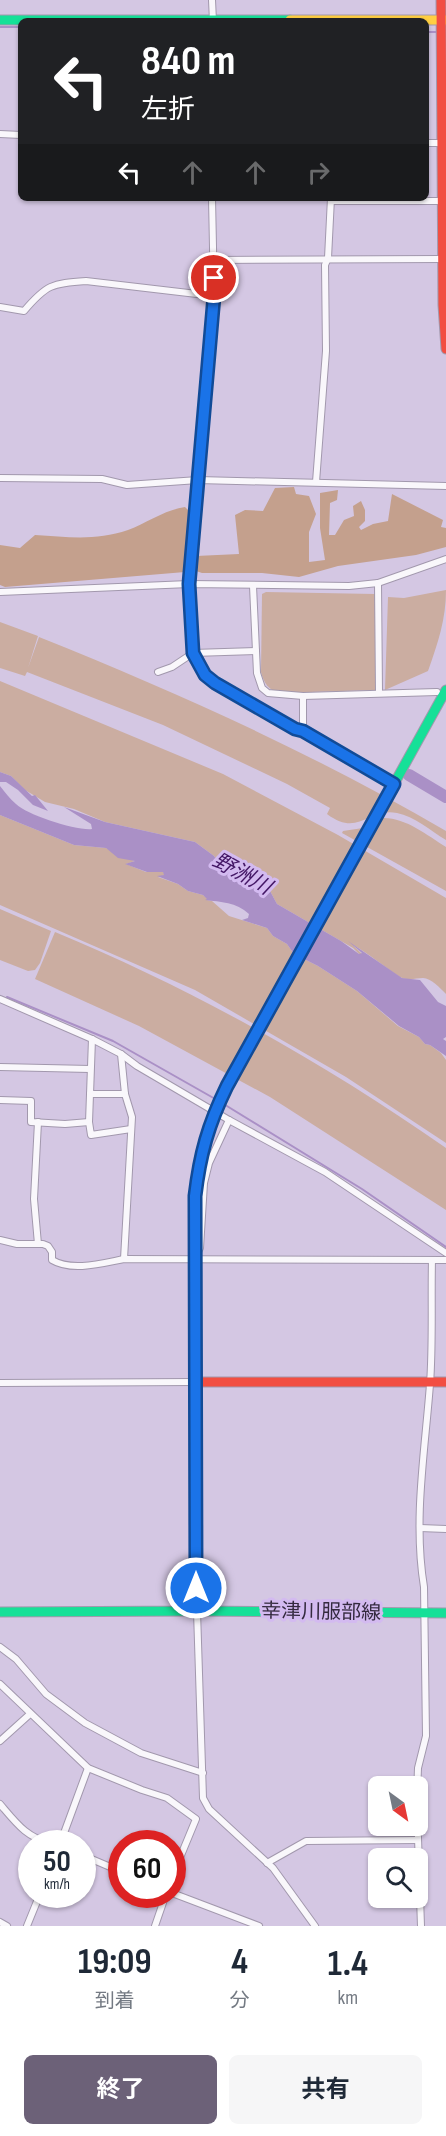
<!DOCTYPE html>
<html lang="ja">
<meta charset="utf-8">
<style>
body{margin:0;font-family:"Sofia Sans Condensed","Noto Sans JP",sans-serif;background:#f6f6f7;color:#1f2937;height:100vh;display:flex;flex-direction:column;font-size:22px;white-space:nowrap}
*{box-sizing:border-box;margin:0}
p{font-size:20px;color:#747a83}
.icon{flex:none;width:33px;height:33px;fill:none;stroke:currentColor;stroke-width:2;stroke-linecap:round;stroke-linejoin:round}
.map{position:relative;height:1926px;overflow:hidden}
.sheet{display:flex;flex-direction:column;background:#fff;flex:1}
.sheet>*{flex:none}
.guide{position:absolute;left:18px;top:18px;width:411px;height:183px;border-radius:9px;box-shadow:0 2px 4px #0004;background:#202124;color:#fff;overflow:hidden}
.needle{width:39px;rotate:147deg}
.tools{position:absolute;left:368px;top:1776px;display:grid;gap:12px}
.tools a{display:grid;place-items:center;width:60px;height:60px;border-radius:9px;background:#fff;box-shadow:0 2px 4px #0004;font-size:30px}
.speed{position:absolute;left:18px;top:1830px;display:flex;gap:12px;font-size:30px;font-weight:700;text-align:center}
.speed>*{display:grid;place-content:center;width:78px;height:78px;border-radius:50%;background:#fff;box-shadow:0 2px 4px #0004;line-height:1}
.speed small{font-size:15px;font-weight:400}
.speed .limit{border:9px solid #d22;background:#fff;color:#111}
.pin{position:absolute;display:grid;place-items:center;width:51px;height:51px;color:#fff;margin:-26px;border:3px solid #fff;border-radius:50%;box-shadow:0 2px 6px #0007}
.me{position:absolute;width:66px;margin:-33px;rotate:0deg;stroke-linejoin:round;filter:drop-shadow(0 0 4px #0008)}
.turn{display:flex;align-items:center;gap:21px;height:126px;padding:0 24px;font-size:27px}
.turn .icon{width:78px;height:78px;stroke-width:2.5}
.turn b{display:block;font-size:42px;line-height:51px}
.lanes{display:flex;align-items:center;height:57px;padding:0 24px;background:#0003;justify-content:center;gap:30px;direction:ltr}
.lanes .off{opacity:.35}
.eta{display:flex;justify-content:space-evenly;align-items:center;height:102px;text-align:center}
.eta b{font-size:36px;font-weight:700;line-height:42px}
.primary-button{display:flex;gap:12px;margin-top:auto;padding:12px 24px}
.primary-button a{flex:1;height:69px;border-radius:9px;background:#6c6178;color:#fff;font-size:24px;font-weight:700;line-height:69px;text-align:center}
.primary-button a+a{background:#f6f6f7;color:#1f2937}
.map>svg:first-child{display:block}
</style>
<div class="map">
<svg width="446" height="1926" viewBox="0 0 446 1926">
<rect width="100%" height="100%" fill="#d4c7e3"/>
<!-- green -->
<g fill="#cbada1">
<path d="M 446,590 C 446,619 438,643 428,671 L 385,690 L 388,597 L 404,598 Z"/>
<path d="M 266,592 L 375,594 L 378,688 L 375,690 L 278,693 C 268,689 264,683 261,672 L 262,594 Z"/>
<path d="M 0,622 L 38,636 L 28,668 L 39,637 C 179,693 316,755 446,831 L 446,840 C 431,831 414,816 397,813 C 368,807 359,838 327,814 L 330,808 L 287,784 L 163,725 L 27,672 L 25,676 L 0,668 Z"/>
<path d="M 0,681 L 223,774 L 338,835 L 446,898 L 446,994 C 440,988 431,978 423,978 C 416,978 408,981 400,977 C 384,967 370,954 353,945 L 362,954 L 359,954 L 353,948 L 277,904 L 270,891 L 227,873 L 214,856 L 195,842 L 105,822 L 74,809 L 45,802 L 25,790 L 11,776 L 0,772 Z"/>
<path d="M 0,815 L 74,845 L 106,848 L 123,857 L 135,861 L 126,864 L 146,872 L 163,872 L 165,875 L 158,877 L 178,884 L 188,891 L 203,895 L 208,899 L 207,900 L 212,901 L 229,916 L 267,928 L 273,936 L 287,944 L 294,954 L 318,966 L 357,991 L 398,1026 L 419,1037 L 425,1044 L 430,1045 L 441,1053 L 446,1060 L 446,1143 L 346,1077 L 195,990 L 0,905 Z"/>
<path d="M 382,818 C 405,817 427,835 446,847 L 446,891 L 342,833 L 343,831 L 363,828 Z"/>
<path d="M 0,909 L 51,931 L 40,963 L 35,970 L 28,971 L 0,960 Z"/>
<path d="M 55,932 C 193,989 324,1063 446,1148 L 446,1210 L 270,1097 L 139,1026 L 35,979 Z"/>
</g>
<!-- forest -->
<g fill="#c4a08d">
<path d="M 294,487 L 296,494 L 309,496 L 316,514 L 309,532 L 309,562 L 325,560 L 320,528 L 320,493 L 338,490 L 337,500 L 330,503 L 329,535 L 335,535 L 344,520 L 354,516 L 353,506 L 361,501 L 365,510 L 365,521 L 359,527 L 361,530 L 373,524 L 388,521 L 392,494 L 443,520 L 441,527 L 446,528 L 446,547 L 416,555 L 338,566 L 299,577 L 262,573 L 202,573 L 193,570 L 196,556 L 239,554 L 235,515 L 245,510 L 263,511 L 275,488 Z"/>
<path d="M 185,507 L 190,512 L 185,572 L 5,587 L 0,585 L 0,545 L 20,548 L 35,535 C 68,537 96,541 128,530 C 147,523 164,510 185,507 Z"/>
</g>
<!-- water -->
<g fill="#aa90c6">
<path d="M 0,772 L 11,776 L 32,796 L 35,795 L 48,811 L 33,805 L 18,790 L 6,782 L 0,782 Z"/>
<path d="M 0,786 C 5,792 10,799 16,804 C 27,815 77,831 92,829 L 91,824 L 64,807 L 105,822 L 195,842 L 214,856 L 226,873 L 231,872 L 255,880 L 270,891 L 277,904 L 341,941 L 359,954 L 362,953 L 348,941 L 402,978 L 420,980 L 438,1002 L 446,1006 L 446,1037 L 443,1039 L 446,1041 L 446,1056 L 430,1045 L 425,1044 L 419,1037 L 399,1026 L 357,991 L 318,966 L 294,954 L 287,944 L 273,936 L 267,928 L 242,920 L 248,918 L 249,914 C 236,902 221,902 205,900 L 207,899 L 203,895 L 188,891 L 178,884 L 157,876 L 164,875 L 163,872 L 147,872 L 125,864 L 135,861 L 118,858 L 106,848 L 74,845 L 0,815 Z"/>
</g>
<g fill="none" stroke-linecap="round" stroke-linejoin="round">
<!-- stream -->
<g stroke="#aa90c6" stroke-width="2">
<path d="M 0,27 L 21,27"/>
<path d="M 426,32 L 437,32"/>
<path d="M 7,997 L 113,1041 L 217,1100"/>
<path d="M 222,1103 L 362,1189 L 446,1247"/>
</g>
<!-- river -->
<path stroke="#aa90c6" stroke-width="12" d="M 409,775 L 446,797"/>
<defs>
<g id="street">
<path d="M 212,0 L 213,21"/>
<path d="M 0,134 L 21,135"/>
<path d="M 426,143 L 445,143"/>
<path d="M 212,198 L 214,296 L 189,584 L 193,653 L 205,675 L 215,683 L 295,729 L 303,731 L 394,784"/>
<path d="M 331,201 L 442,201"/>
<path d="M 213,260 L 443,259"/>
<path d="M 0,307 L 24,311 C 46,285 52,283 86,281 L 214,296"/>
<path d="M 0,478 L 102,479 L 127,485 L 198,480 L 446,486"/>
<path d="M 316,482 L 326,351 L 325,265 L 328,258 L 331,198"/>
<path d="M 378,583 L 379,693"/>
<path d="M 253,586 L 257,673 L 262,688 L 268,693 L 303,696 L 437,692"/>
<path d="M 0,592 L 189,584 L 349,586 L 378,583 L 446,559"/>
<path d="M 158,672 L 172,667 L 193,653 L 256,651"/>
<path d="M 303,731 L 303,696"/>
<path d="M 0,999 L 92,1039 L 121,1054 L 137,1066 L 229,1120 L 325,1172 L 446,1253"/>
<path d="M 92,1039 L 89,1122 L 91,1135 L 131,1129"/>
<path d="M 121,1054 L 125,1094 L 132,1117 L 124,1259"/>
<path d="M 0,1067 L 90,1069"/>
<path d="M 90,1094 L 125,1094"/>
<path d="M 0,1100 L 31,1101 L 31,1122 L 65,1124 L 89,1122"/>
<path d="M 38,1122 L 34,1199 L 38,1244"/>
<path d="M 0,1240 L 17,1244 L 43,1244 L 48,1246 L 52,1252 L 52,1260 C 72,1272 103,1263 124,1259 L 446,1260"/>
<path d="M 196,1256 L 200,1248 L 204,1183 L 209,1163 L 229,1120"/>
<path d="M 0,1383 L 195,1382"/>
<path d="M 420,1528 L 446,1529"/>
<path d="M 197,1611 L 203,1798 L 209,1809 L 273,1868 L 315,1926"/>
<path d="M 0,1647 L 16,1659 L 46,1694 L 85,1723 L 141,1753 L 203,1773"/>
<path d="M 0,1684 L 88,1768 L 142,1790 L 167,1798 L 196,1819 L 172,1877"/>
<path d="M 0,1741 L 30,1714"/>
<path d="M 417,1795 L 418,1768 L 426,1736 L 424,1587 C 413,1520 425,1451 430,1384 C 433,1343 431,1301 432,1260"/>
<path d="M 0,1804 C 17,1824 26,1837 52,1844"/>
<path d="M 417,1808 L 421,1926"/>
<path d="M 60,1844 L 88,1768"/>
<path d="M 82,1855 L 122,1872"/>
<path d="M 267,1863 L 306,1841 L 418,1840"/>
<path d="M 172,1893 L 259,1926"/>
<path d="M 0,1922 L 7,1926"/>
<path d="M 27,1926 L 40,1894"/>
<path d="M 155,1926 L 166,1894"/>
</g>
<g id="fast">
<path d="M 0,20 L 290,20"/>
<path d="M 337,887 L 446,690"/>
<path d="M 197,1611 L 446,1613"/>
<path d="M 0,1612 L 197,1611 L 195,1196 L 202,1148 L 210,1123"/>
</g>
<g id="slow">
<path d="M 290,20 L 446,20"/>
<path d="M 225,1090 L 337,887"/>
</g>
<g id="jam">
<path d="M 441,0 L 443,305 L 446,349"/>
<path d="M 195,1382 L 446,1382"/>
</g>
</defs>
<!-- street casing -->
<use href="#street" stroke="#a298ad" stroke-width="8"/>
<!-- fast casing -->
<use href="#fast" stroke="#a298ad" stroke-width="11"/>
<!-- slow casing -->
<use href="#slow" stroke="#a298ad" stroke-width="11"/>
<!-- jam casing -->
<use href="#jam" stroke="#a298ad" stroke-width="11"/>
<!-- street -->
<use href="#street" stroke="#f9f7fb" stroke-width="6"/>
<!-- fast -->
<use href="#fast" stroke="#16e098" stroke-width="9"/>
<!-- slow -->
<use href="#slow" stroke="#ffcf43" stroke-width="9"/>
<!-- jam -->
<use href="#jam" stroke="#f24e42" stroke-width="9"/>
<defs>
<path id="slow-bridge" d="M 210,1123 L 225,1090"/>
</defs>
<!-- slow-bridge casing -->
<use href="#slow-bridge" stroke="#a298ad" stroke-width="11" stroke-linecap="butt"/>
<!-- slow-bridge -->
<use href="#slow-bridge" stroke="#ffcf43" stroke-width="9"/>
</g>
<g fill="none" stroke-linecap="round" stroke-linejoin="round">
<defs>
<path id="route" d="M 196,1588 L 195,1196 C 200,1154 208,1125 227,1086 L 394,784 L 303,731 L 295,729 L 215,683 L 205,675 L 193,653 L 189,584 L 214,296 L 214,278"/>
</defs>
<!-- route casing -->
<use href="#route" stroke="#114b97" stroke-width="15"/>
<!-- route -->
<use href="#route" stroke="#1a73e8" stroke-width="10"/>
</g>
<g text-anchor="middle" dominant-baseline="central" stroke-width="6" stroke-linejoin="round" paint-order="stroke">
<!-- street labels -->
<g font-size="20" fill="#342a3f" stroke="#d3baf0">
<text transform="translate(321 1612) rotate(1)">幸津川服部線</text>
</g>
<!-- water labels -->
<g font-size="21" font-style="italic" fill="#431665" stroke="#d3baf0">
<text transform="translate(242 874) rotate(29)">野洲川</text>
</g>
</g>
</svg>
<div class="tools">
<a><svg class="needle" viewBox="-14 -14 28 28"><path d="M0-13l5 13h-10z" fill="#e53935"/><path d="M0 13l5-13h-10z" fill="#747a83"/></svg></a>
<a><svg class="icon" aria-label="search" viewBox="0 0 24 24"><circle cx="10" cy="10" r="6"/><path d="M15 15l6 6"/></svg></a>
</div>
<div class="speed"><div>50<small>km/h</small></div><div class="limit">60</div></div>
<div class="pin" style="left:214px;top:278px;background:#d93025"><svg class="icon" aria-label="arrive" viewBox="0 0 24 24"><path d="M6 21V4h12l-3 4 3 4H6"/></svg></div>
<svg class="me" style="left:196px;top:1588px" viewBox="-20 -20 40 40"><circle r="17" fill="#1a73e8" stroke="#fff" stroke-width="3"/><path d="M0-11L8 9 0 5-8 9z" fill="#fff"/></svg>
<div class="guide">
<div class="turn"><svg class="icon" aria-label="left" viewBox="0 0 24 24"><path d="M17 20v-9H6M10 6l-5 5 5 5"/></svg><div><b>840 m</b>左折</div></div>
<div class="lanes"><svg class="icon" aria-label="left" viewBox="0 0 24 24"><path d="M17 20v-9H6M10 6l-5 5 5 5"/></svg><svg class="icon off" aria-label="ahead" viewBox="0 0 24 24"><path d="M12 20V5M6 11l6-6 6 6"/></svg><svg class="icon off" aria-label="ahead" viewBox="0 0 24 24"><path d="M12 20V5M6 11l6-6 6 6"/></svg><svg class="icon off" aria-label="right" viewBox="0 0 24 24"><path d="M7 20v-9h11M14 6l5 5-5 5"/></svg></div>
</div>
</div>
<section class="sheet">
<div class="eta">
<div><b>19:09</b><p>到着</p></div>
<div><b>4</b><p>分</p></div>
<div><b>1.4</b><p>km</p></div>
</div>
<div class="primary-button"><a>終了</a><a>共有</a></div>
</section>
